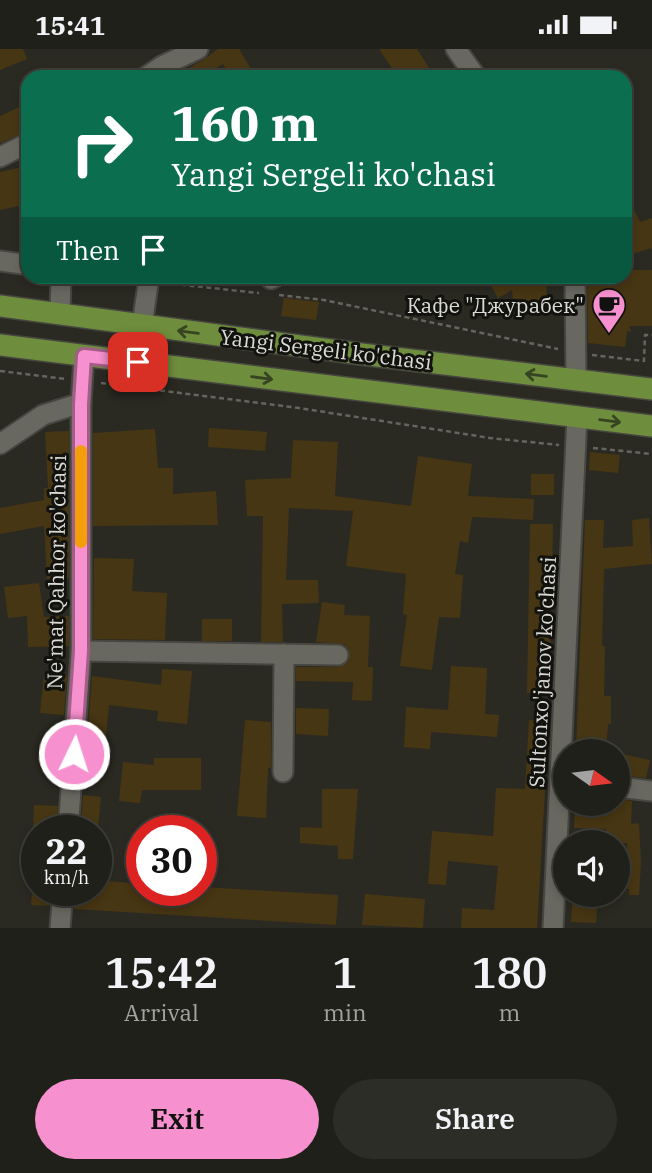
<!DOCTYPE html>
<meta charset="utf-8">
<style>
body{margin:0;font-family:"IBM Plex Serif",serif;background:#2d2d27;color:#f1f3f6;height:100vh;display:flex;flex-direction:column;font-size:26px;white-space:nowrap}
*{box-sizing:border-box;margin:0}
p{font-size:23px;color:#a2a3a2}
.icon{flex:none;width:38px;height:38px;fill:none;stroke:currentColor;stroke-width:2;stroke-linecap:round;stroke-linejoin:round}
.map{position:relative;height:879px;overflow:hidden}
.panel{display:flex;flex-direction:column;background:#20201a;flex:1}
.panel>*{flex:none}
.top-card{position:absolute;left:21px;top:21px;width:611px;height:214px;border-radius:21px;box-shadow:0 4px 10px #0003,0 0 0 2px #3d3e39;background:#0b6e4f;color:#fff;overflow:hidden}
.needle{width:46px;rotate:104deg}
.fabs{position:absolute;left:553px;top:690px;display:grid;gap:14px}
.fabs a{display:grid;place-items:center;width:77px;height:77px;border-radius:50%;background:#20201a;box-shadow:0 4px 10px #0003,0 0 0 2px #3d3e39;font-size:35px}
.speed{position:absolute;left:21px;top:766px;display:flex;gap:14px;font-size:35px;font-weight:700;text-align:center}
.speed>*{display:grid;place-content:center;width:91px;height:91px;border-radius:50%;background:#20201a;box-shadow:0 4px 10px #0003,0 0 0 2px #3d3e39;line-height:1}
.speed small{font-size:18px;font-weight:400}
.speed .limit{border:10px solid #d22;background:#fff;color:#111}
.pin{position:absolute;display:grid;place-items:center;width:60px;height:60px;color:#fff;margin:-30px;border-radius:14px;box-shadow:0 4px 10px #0006}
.me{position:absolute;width:77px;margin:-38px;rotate:4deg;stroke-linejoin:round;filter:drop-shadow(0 0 5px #0008)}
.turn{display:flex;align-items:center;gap:24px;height:147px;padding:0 35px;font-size:32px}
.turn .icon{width:91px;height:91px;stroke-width:2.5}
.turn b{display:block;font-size:49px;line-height:60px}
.then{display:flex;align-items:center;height:66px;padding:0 35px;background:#0003;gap:14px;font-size:26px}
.eta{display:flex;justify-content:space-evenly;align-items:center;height:119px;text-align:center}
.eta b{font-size:42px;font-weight:600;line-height:49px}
.primary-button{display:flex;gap:14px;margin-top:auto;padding:14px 35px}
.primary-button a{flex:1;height:80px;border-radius:42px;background:#f790ce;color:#111;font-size:28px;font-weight:600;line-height:80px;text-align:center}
.primary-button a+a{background:#2d2d27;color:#f1f3f6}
.status{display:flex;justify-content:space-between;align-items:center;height:49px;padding:0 35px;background:#20201a;direction:ltr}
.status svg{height:19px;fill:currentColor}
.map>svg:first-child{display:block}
</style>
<div class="status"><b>15:41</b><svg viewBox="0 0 49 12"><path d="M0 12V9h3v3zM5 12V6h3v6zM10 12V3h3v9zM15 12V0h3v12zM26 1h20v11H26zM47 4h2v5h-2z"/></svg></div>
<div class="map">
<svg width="652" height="879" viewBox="0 0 652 879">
<rect width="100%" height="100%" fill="#2a2a22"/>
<!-- building -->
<g fill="#473613">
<path d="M 0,0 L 23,0 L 27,10 L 0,21 Z"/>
<path d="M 218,0 L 239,0 L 256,28 L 231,28 L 223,15 L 202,28 L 173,28 L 203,11 Z"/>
<path d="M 379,0 L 417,0 L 435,28 L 398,28 Z"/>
<path d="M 28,54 L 28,82 L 0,94 L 0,67 Z"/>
<path d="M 28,117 L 28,155 L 0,161 L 0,123 Z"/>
<path d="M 625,142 L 640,173 L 652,169 L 652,199 L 625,207 Z"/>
<path d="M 625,221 L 652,221 L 652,277 L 629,277 L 631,283 L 627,282 L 625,298 L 588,294 L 587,228 L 625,228 Z"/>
<path d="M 486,228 L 546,228 L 547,254 L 513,252 L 512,241 L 498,249 Z"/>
<path d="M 284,249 L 319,253 L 316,271 L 281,267 Z"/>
<path d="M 209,379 L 267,383 L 265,402 L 208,398 Z"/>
<path d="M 155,380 L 158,419 L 173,419 L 173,445 L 216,442 L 218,476 L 93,477 L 93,384 Z"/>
<path d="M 69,382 L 69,529 L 47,530 L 44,477 L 0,485 L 0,459 L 44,451 L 44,439 L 48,439 L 45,383 Z"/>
<path d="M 293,391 L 338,393 L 335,447 L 411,457 L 418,407 L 472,415 L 468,447 L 534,450 L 533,471 L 472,468 L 468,494 L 460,492 L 455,525 L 463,526 L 460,569 L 439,568 L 432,621 L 400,617 L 407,566 L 403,565 L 406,525 L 346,517 L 353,462 L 289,459 L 286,531 L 318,531 L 319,554 L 282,555 L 283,593 L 261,593 L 263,467 L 247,467 L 245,431 L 291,429 Z"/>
<path d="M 590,403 L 620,406 L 618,424 L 589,421 Z"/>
<rect x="531" y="425" width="23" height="21"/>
<path d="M 649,469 L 652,515 L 604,520 L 602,597 L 605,597 L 604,647 L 611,647 L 611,675 L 608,675 L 606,702 L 576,702 L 585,471 L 604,471 L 603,499 L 633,497 L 632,471 Z"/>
<path d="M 530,475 L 553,475 L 550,644 L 527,644 Z"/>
<path d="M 94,509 L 134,510 L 132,542 L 167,544 L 165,591 L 93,590 Z"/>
<path d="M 39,534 L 44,568 L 69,567 L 69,597 L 28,598 L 27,567 L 8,569 L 4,538 Z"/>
<path d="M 322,553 L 345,556 L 344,566 L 370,567 L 368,618 L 373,618 L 372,652 L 352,651 L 353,633 L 296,632 L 296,618 L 338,618 L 349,612 L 349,601 L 344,595 L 316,593 Z"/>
<rect x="202" y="570" width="30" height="22"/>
<path d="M 451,617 L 487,619 L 485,665 L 499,666 L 497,688 L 431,683 L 430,700 L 404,698 L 406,658 L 448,661 Z"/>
<path d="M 162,620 L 192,622 L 187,675 L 157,672 L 158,662 L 109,656 L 104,709 L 86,708 L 92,627 L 161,636 Z"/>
<path d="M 44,625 L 67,627 L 64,666 L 40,664 Z"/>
<path d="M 296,659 L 329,660 L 328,687 L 296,685 Z"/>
<path d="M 245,671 L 271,673 L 271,719 L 268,719 L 266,769 L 237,767 Z"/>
<path d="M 529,671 L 549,672 L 537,879 L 461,879 L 462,859 L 494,861 L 498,817 L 448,812 L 446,836 L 428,835 L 432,782 L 493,787 L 496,739 L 525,740 Z"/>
<path d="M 621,705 L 650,711 L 646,729 L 618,726 Z"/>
<path d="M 154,709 L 201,709 L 201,741 L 142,741 L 140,754 L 119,752 L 123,713 L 154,716 Z"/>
<path d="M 322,740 L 358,740 L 353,810 L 338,810 L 338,797 L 300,794 L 300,778 L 322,779 Z"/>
<path d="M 83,746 L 101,748 L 98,779 L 81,777 Z"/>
<path d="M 618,750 L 632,752 L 631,775 L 639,774 L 641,814 L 639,846 L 629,846 L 629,840 L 618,839 L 618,822 L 628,822 L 627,794 L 607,793 L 606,780 L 574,779 L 575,754 L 618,754 Z"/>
<path d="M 34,756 L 58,757 L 56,782 L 33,782 Z"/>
<path d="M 96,831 L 142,835 L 142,842 L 202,842 L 202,838 L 338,846 L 336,876 L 74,860 L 75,842 L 96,842 Z"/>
<path d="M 32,842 L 51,842 L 50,857 L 31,856 Z"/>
<path d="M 365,845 L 425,850 L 423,879 L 362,876 Z"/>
<path d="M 573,845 L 598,845 L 596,874 L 571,873 Z"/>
</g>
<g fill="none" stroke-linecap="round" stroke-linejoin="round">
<defs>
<g id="minor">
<path d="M 456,0 L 476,28"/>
<path d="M 146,28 L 162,17 L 198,0"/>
<path d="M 0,108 L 28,94"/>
<path d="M 0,212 L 22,215"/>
<path d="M 269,228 L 271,230 L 275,228"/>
<path d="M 575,228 L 576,331"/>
<path d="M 60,265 L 61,228"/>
<path d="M 142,277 L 149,228"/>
<path d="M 0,395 L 43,366 L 81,354"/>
<path d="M 81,602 L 338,606"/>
<path d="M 283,723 L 284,605"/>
<path d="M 618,738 L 652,742"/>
<path d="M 68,782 L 81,602 L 81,354 L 84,307"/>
<path d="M 60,879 L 63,842"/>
<path d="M 553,879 L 577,368"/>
</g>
<g id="major">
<path d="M 0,257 L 361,305 L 652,340"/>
<path d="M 0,296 L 652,377"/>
</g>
</defs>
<!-- minor casing -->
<use href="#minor" stroke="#474641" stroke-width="23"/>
<!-- major casing -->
<use href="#major" stroke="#474641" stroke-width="24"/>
<!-- path -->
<g stroke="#65645e" stroke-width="2.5" stroke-dasharray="5 3.5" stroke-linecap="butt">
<path d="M 164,234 L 259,244"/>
<path d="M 279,246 L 324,251 L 558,300"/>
<path d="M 592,306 L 644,312 L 645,286 L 652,286"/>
<path d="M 0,322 L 66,330"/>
<path d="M 101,334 L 299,359 L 490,389 L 559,396"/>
<path d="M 593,399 L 652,405"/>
</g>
<!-- minor -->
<use href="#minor" stroke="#696860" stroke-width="19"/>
<!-- major -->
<use href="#major" stroke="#6e8e3d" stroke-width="21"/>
</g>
<!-- one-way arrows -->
<defs><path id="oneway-shaft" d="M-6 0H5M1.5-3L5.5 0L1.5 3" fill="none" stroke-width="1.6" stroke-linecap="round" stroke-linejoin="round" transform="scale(1.75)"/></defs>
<g stroke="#374421">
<use href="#oneway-shaft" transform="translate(188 283) rotate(-173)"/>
<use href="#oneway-shaft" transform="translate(536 326) rotate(-173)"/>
<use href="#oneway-shaft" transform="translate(262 329) rotate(7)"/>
<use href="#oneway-shaft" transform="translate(610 372) rotate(7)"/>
</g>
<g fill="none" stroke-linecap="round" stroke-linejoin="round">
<defs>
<path id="route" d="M 74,705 L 81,602 L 81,355 L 84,307 L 138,313"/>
</defs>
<!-- route casing -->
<use href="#route" stroke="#a15e86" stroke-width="18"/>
<!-- route -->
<use href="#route" stroke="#f790ce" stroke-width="12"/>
<!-- slow -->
<path stroke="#f59e0b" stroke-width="12" d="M 81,402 L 81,493"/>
</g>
<!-- icons -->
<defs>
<symbol id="cafe-pin" viewBox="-11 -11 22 30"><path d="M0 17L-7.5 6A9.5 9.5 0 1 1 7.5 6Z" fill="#f790ce" stroke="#12120f"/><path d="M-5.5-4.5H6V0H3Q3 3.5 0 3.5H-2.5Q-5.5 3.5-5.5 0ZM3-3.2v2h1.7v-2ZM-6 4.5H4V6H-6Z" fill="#111"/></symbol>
</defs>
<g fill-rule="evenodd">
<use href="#cafe-pin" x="590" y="237" width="38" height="52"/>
</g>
<g text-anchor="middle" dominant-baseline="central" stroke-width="6" stroke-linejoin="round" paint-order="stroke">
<!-- poi labels -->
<g font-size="21" fill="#dbdad6" stroke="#12120f" text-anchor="end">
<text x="584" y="256">Кафе "Джурабек"</text>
</g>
<!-- street labels -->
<g font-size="21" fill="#dbdad6" stroke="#12120f">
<text transform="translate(326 300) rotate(7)">Yangi Sergeli ko'chasi</text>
<text transform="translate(56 523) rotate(-89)">Ne'mat Qahhor ko'chasi</text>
<text transform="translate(542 623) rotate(-87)">Sultonxo'janov ko'chasi</text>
</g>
</g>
</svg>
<div class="fabs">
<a><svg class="needle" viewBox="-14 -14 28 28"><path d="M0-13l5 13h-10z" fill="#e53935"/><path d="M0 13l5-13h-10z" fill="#a2a3a2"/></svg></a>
<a><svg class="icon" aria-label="sound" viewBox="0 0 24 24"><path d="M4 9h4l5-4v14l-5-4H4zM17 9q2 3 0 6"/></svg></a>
</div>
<div class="speed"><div>22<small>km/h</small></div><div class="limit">30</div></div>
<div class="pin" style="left:138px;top:313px;background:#d93025"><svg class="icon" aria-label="arrive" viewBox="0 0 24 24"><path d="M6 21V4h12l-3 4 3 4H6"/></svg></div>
<svg class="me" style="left:74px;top:705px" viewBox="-20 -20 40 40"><circle r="17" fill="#f790ce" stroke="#fff" stroke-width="3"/><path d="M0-11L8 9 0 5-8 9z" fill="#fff"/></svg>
<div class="top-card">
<div class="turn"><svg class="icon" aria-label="right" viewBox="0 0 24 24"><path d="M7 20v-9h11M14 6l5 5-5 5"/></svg><div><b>160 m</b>Yangi Sergeli ko'chasi</div></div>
<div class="then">Then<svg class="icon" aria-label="arrive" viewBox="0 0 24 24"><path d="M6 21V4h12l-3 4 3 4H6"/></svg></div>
</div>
</div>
<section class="panel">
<div class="eta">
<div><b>15:42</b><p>Arrival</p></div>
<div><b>1</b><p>min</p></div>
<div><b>180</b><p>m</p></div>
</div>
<div class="primary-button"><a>Exit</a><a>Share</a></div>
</section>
